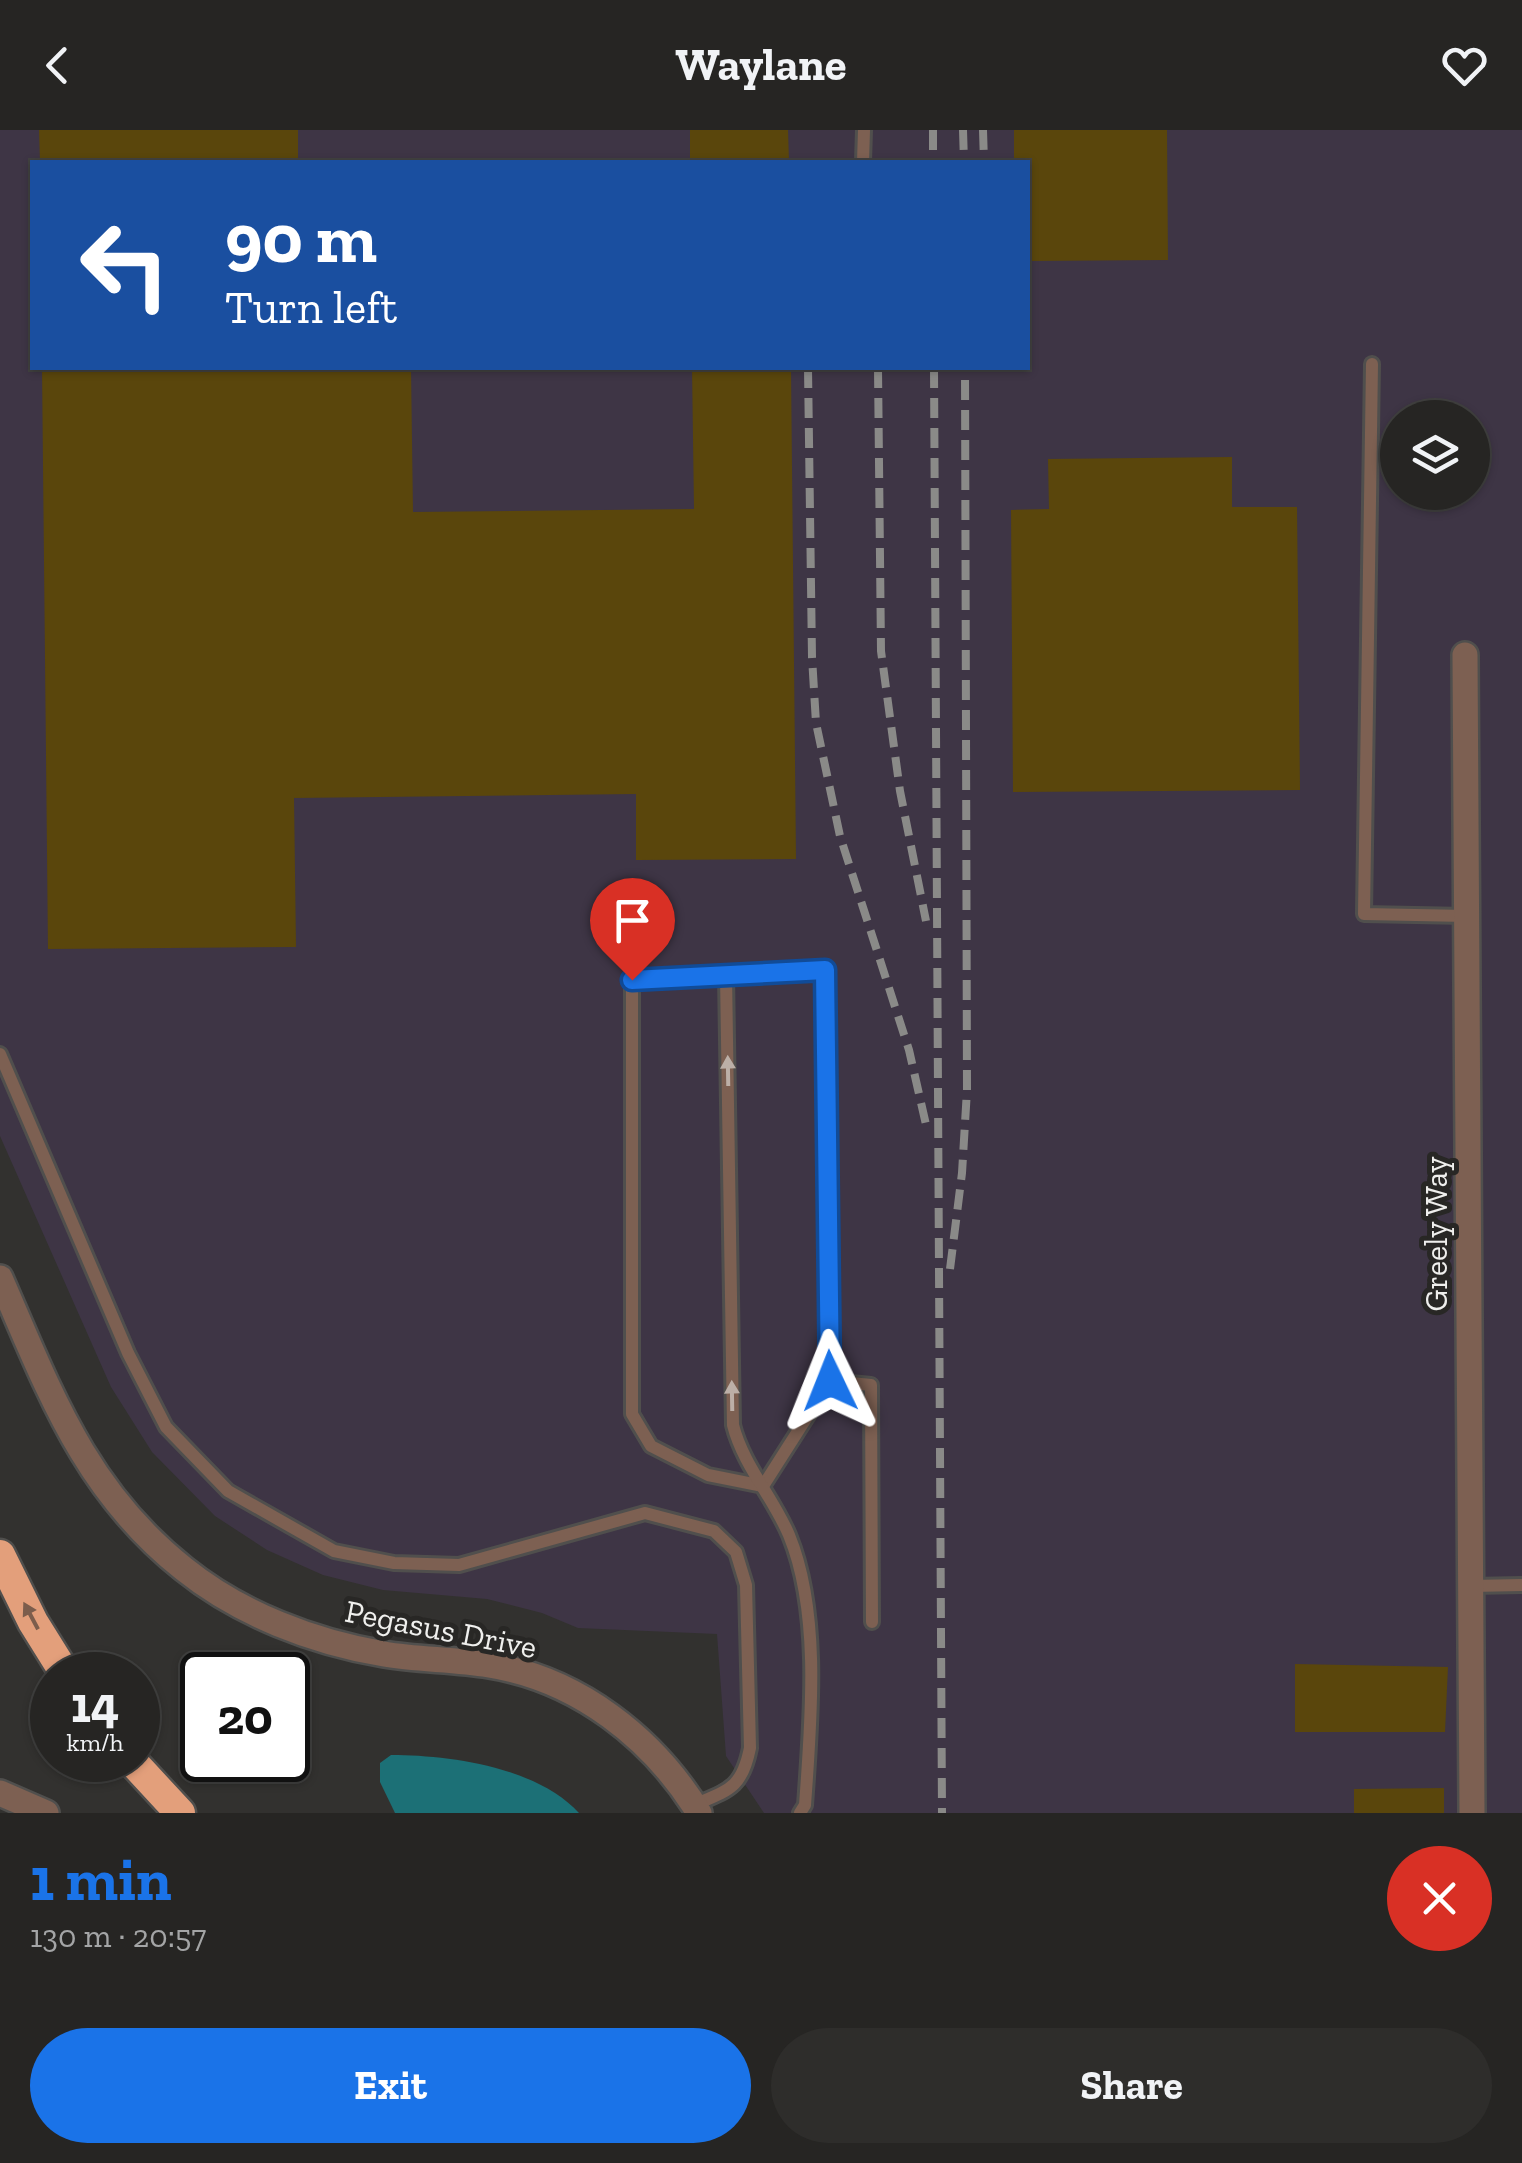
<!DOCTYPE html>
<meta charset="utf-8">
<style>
body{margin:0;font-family:"Zilla Slab",serif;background:#2e2d2b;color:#f1f3f6;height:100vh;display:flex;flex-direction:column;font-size:38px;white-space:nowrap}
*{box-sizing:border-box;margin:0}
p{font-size:32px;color:#a4a5a6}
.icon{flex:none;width:55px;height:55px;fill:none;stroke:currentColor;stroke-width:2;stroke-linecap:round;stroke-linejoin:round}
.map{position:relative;height:1683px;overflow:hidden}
.side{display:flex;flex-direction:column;background:#262523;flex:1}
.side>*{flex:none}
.guide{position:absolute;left:30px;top:30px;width:1000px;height:210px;border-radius:0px;box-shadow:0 2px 8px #0004,0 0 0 2px #424241;background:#1a4fa0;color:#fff;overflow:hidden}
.tools{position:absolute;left:1380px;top:270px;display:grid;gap:20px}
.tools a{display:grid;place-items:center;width:110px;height:110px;border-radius:50%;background:#262523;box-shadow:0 2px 8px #0004,0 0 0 2px #424241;font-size:50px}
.speed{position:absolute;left:30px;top:1522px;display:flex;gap:20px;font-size:50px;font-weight:700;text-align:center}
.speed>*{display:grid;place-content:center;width:130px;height:130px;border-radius:50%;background:#262523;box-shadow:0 2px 8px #0004,0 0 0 2px #424241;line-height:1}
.speed small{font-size:25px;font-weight:400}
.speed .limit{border:5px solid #111;border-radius:15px;background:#fff;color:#111}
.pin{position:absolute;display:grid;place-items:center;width:85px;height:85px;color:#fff;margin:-102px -42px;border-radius:50% 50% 50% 0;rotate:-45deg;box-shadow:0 0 10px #0007}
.pin .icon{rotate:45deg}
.me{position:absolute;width:110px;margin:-55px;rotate:358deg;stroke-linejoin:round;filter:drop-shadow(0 0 8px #0008)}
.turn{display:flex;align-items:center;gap:35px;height:210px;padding:0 30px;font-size:45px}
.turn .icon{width:130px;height:130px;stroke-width:2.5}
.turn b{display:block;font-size:70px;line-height:85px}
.round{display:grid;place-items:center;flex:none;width:105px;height:105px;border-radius:52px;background:#2e2d2b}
.summary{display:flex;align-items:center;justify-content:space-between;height:170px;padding:0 30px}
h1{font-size:60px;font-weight:700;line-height:75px;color:#1a73e8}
.cta{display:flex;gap:20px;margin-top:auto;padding:20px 30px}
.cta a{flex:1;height:115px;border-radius:60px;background:#1a73e8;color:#fff;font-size:40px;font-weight:700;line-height:115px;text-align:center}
.cta a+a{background:#2e2d2b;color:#f1f3f6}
header{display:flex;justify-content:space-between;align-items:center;height:130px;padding:0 30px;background:#262523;font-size:45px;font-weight:700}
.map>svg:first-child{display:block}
</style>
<header><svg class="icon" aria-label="back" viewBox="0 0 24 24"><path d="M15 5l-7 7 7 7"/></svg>Waylane<svg class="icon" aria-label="heart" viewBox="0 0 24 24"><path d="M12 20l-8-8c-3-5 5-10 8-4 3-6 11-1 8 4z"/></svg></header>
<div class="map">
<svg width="1522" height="1683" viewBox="0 0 1522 1683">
<rect width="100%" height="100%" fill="#32312f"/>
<!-- industrial -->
<path fill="#3e3545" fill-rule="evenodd" d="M 0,0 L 1522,0 L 1522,1683 L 764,1683 L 726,1626 L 717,1504 L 578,1498 L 542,1483 L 487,1469 L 383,1460 L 323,1445 L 267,1420 L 215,1386 L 152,1322 L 111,1257 L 0,1006 ZM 32,32 L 1028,32 L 1028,238 L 32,238 ZM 1398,288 L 1472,288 L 1472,362 L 1398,362 Z"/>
<!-- water -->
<path fill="#1c7076" d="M 391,1625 C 449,1625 537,1637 579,1683 L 395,1683 L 380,1652 L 380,1633 Z"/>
<!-- building -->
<g fill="#5a460c">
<path d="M 39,0 L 298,0 L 298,32 L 40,32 Z"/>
<path d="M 690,0 L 788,0 L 789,32 L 690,32 Z"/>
<path d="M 1014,0 L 1167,0 L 1168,130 L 1028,131 L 1028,32 L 1014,32 Z"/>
<path d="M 42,238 L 411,238 L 413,382 L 694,379 L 692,238 L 791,238 L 796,729 L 636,730 L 636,664 L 294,668 L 296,817 L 48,819 Z"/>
<path d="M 1232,327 L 1232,377 L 1297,377 L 1300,660 L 1013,662 L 1011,380 L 1049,379 L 1048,329 Z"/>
<path d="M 1295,1534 L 1448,1537 L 1445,1602 L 1295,1602 Z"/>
<path d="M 1444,1658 L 1444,1683 L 1354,1683 L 1354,1659 Z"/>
</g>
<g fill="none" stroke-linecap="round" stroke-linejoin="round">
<defs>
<g id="service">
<path d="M 863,32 L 864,0"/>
<path d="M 1372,234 L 1364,784 L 1467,786"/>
<path d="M 825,840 L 830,1251 L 763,1356 L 708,1345 L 651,1316 L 632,1284 L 632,849 Z"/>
<path d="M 726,845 L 733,1295 C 743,1335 773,1367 789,1405 C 821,1483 811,1591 805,1675 L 800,1683"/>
<path d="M 0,924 L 128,1223 L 166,1297 L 228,1361 L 334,1421 L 394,1433 L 459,1435 L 645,1383 L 714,1401 L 736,1422 L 746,1455 L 750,1618 C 742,1658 729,1660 694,1675"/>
<path d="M 830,1251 L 871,1255 L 872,1492"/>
<path d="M 1471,1456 L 1522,1455"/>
</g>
<path id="minor" d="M 1465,525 L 1472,1683"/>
<g id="tertiary">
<path d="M 0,1148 C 49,1260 84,1360 184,1439 C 240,1484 313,1512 384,1524 C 418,1530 454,1529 489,1535 C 578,1549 653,1608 699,1683"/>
<path d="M 0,1663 L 46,1683"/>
</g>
<g id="motorway">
<path d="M 0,1425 L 33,1492 L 66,1545"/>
<path d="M 131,1630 L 180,1683"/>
</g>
</defs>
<!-- service casing -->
<use href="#service" stroke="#504f4d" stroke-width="18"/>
<!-- minor casing -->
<use href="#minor" stroke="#504f4d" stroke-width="30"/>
<!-- tertiary casing -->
<use href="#tertiary" stroke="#504f4d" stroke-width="30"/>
<!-- motorway casing -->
<use href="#motorway" stroke="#504f4d" stroke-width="35"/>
<!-- service -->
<use href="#service" stroke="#7d6052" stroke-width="12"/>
<!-- minor -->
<use href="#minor" stroke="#7d6052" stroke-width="25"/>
<!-- tertiary -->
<use href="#tertiary" stroke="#7d6052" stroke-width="25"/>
<!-- motorway -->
<use href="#motorway" stroke="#e39f7b" stroke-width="30"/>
<!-- rail -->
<g stroke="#8a8a88" stroke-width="8" stroke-dasharray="20 10" stroke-linecap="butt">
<path d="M 933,0 L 933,32"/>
<path d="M 963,0 L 964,32"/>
<path d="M 983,0 L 984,32"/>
<path d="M 808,238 L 812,527 L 816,593 L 840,706 L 909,920 L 927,999"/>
<path d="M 878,238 L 881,521 L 900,661 L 926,791"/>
<path d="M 934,238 L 942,1683"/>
<path d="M 950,1139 L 962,1043 L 967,960 L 965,238"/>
</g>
</g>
<!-- one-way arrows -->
<defs><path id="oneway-solid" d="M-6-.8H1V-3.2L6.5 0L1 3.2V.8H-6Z" transform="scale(2.5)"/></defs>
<g fill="#bcafa7">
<use href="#oneway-solid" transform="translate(728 941) rotate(-91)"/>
<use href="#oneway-solid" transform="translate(732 1266) rotate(-91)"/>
</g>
<use fill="#7c5d4c" href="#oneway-solid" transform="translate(31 1486) rotate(-118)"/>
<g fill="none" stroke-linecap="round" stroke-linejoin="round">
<defs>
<path id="route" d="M 632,850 L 825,840 L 830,1251"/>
</defs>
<!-- route casing -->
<use href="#route" stroke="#114b97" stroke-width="25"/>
<!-- route -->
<use href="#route" stroke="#1a73e8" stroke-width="18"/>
</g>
<g text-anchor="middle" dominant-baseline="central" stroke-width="10" stroke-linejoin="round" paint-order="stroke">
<!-- street labels -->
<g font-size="32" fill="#efefed" stroke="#282725">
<text transform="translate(1436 1104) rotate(-90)">Greely Way</text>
<text transform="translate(441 1499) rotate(11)">Pegasus Drive</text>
</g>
</g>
</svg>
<div class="tools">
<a><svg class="icon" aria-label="layers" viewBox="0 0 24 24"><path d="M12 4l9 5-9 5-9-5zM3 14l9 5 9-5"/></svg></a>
</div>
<div class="speed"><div>14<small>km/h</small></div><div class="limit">20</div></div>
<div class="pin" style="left:632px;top:850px;background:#d93025"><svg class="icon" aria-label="arrive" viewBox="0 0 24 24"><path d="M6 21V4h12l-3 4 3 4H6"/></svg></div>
<svg class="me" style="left:830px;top:1251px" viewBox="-20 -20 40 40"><path d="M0-17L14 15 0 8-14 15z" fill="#1a73e8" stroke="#fff" stroke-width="4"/></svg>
<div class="guide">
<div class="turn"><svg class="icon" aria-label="left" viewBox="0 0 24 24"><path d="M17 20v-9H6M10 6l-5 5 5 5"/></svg><div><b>90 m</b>Turn left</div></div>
</div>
</div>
<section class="side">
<div class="summary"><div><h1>1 min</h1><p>130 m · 20:57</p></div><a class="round" style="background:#d93025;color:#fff"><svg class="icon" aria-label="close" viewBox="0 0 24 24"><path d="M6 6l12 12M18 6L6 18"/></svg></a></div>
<div class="cta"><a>Exit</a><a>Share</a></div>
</section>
